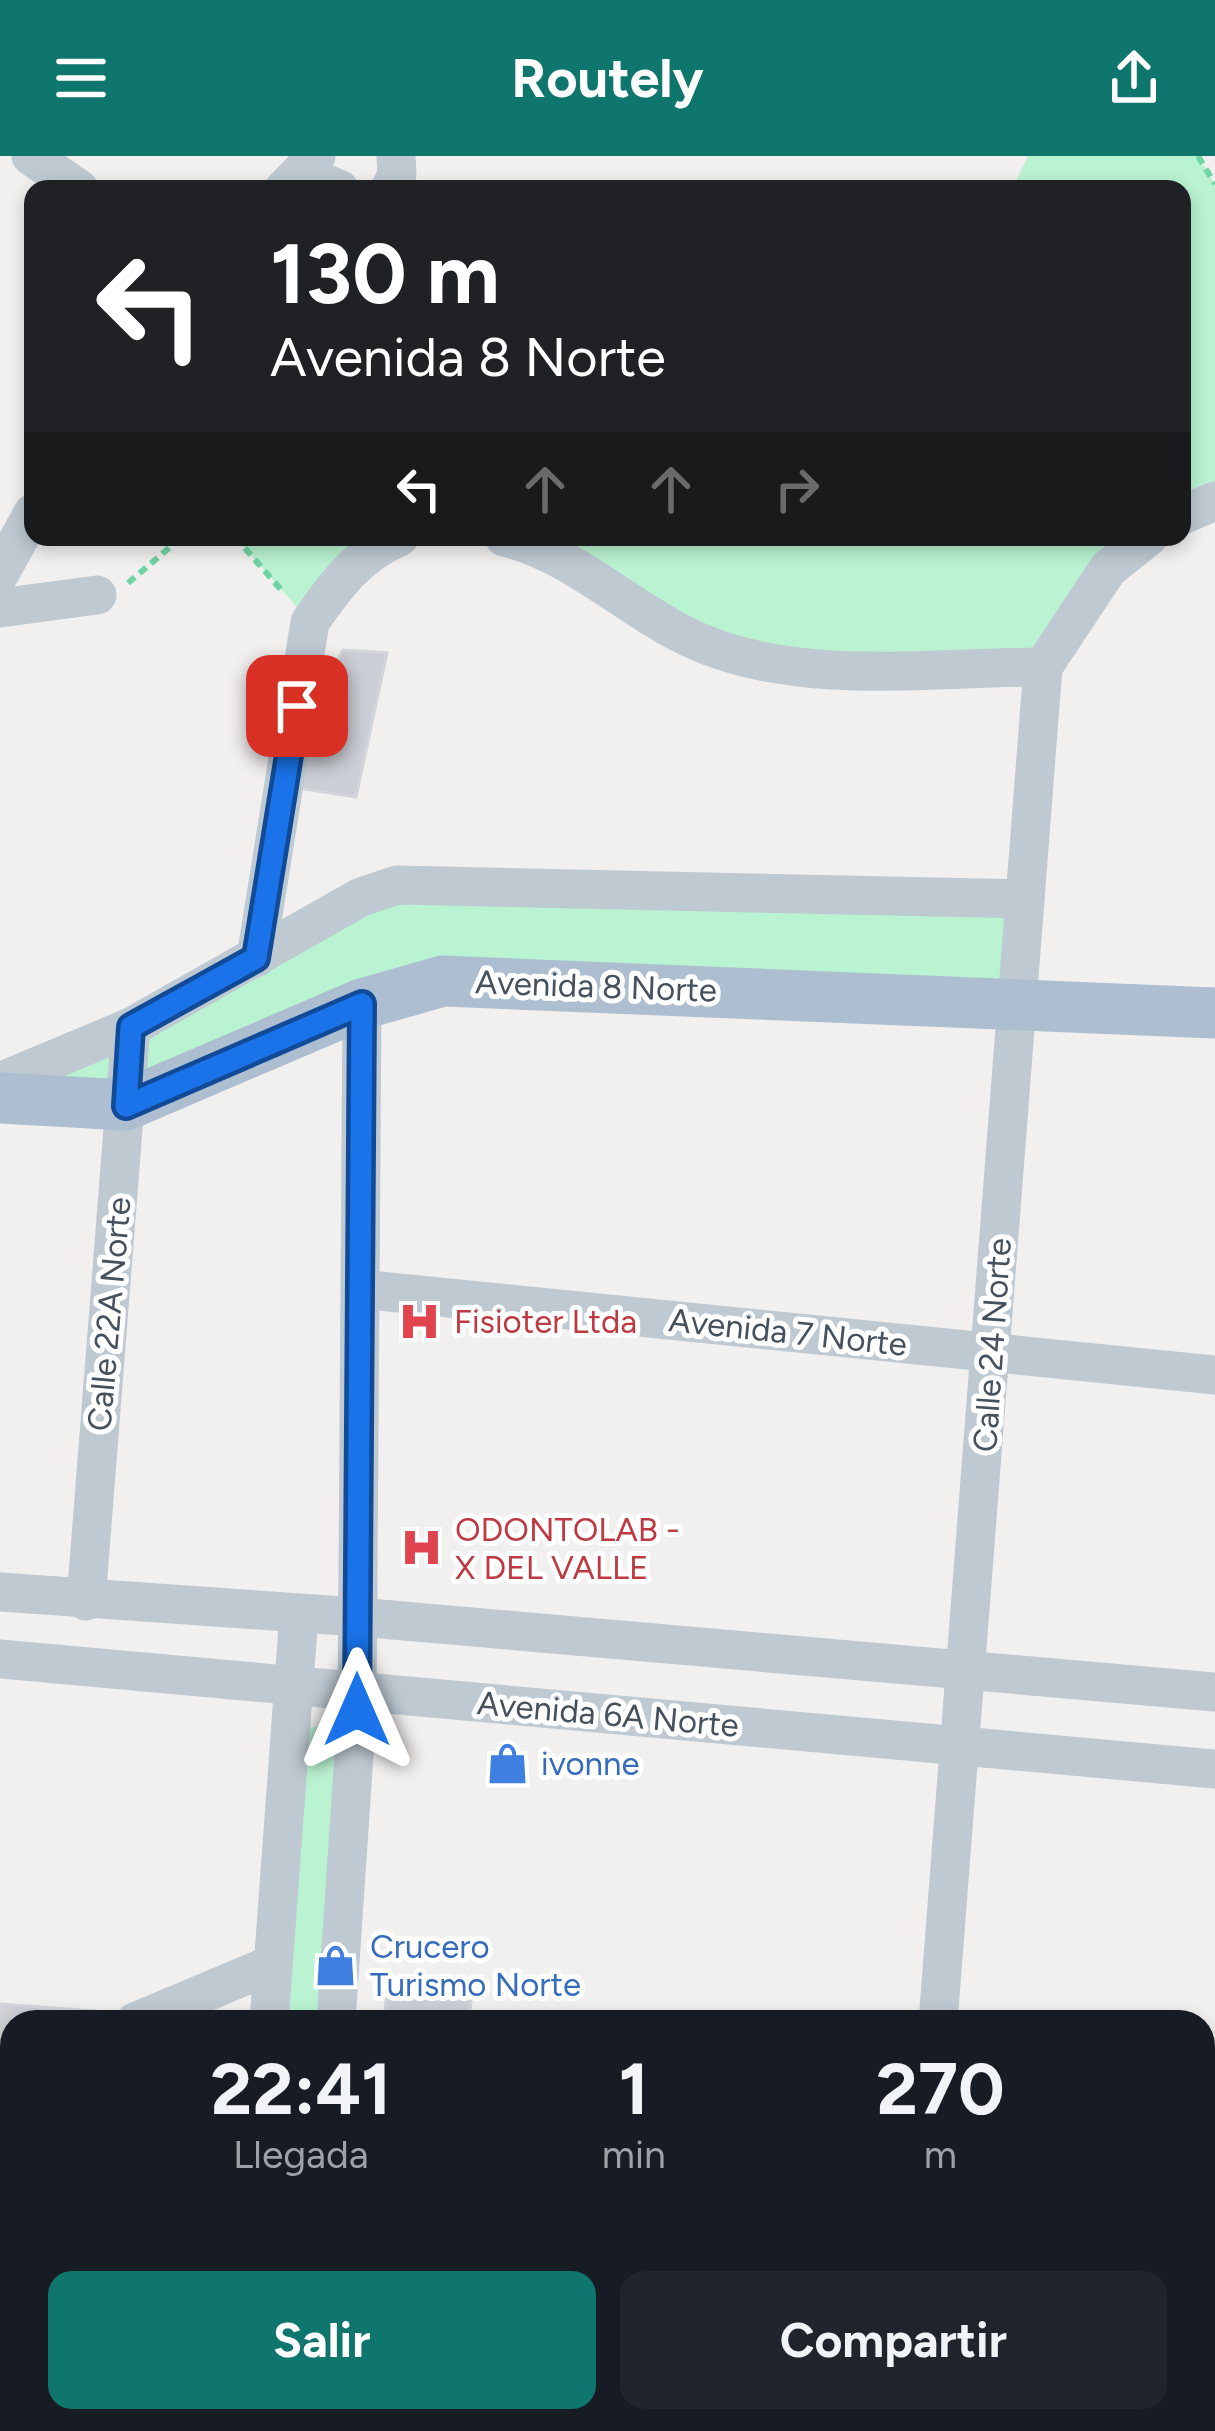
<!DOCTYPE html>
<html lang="es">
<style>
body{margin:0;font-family:Figtree,sans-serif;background:#20242c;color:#f1f3f6;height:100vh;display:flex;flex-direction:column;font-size:45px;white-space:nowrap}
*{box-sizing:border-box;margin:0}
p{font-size:39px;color:#9ea1a6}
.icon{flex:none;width:66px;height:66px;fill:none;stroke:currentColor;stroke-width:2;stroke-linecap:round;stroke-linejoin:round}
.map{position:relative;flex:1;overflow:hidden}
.side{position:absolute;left:0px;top:1854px;width:1215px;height:423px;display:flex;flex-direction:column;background:#171b24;border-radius:36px 36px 0 0;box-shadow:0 6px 18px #0003}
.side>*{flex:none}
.banner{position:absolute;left:24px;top:24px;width:1167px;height:366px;border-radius:24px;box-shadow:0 6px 18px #0003;background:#202124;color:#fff;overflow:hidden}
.pin{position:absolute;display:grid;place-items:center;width:102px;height:102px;color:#fff;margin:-51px;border-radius:24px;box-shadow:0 6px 18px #0006}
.me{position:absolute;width:132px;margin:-66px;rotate:0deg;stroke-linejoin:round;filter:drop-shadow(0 0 9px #0008)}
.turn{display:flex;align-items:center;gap:42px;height:252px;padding:0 48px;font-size:54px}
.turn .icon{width:156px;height:156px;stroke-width:2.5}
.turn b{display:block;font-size:84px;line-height:102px}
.lanes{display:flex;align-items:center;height:114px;padding:0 48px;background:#0003;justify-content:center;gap:60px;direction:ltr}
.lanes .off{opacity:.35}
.eta{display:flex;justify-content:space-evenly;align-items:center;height:204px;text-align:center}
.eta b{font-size:72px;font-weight:700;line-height:84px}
.action{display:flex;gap:24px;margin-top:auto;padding:24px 48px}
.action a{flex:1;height:138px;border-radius:24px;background:#0f766e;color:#fff;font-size:48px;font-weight:700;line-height:138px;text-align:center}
.action a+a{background:#20242c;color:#f1f3f6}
header{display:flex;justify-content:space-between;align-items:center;height:156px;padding:0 48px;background:#0f766e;color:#fff;font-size:54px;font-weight:700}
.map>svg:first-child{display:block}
</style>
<header><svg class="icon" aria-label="menu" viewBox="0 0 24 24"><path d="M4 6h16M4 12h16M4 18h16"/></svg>Routely<svg class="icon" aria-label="share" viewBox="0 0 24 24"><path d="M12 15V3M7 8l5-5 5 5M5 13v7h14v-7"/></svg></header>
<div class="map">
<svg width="1215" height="2275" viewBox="0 0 1215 2275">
<rect width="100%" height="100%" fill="#f2efef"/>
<!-- green -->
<g fill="#baf3d1">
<path d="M 1028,0 L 1198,0 L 1215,28 L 1215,345 L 1182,359 L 1182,33 L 1012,33 Z"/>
<path d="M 235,381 L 399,381 L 310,466 Z"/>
<path d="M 504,381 L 1148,381 L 1043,511 L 782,507 Z"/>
<path d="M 361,741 L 1025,743 L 1018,846 L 443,825 L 126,949 L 0,942 Z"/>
<path d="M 322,1569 L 339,1576 L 328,1866 L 272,1866 L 304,1573 Z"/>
</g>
<!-- building -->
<g fill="#cbced4" stroke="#d3d5db" stroke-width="3">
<path d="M 343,494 L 387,497 L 356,641 L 292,631 L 304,546 L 326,524 Z"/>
<path d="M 388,1825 L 472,1834 L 469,1866 L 384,1866 Z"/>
<path d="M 0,1848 L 107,1856 L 107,1866 L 12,1866 L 12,1887 L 0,1886 Z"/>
</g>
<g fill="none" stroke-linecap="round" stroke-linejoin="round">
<!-- minor-tunnel -->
<path stroke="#cfd0d2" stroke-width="39" stroke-dasharray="39 20" stroke-linecap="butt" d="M 0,1870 L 12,1871"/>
<!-- path -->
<g stroke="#6fd4a3" stroke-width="6" stroke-dasharray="9 6" stroke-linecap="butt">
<path d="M 1198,0 L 1215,28"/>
<path d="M 235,381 L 284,437"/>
<path d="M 128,427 L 182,381"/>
</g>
<!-- minor -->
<g stroke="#bec9d2" stroke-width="39">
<path d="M 31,0 L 79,33"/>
<path d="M 302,18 L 339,33"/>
<path d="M 284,33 L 316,0"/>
<path d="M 390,33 L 397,19 L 396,0"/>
<path d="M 1182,359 L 1215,345"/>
<path d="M 504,381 C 569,396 622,447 680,477 C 786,533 928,511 1043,511"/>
<path d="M 0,417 L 33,357"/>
<path d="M 0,452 L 97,439"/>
<path d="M 256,802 L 310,466 C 335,430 357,399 399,381"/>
<path d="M 0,926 L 131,871 L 361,741 L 397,729 L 1025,743"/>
<path d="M 360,1133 L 1215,1219"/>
<path d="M 0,1436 L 358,1461 L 1215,1536"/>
<path d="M 86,1445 L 131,871"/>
<path d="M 0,1503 L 1215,1613"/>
<path d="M 135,1866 L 273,1808"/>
<path d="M 269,1866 L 299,1458"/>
<path d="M 336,1866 L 357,1554 L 362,848"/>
<path d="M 938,1866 L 1043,511 L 1108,413 L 1148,381"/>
<path d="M 310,2265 L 312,2275"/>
<path d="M 927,2265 L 928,2275"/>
<path d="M 169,2275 L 177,2265"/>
</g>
<!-- major -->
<g stroke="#acbed0" stroke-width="51">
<path d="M 0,942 L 126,949 L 362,848 L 443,825 L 1215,857"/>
<path d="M 0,1969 L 12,1970"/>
<path d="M 1203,2073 L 1215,2076"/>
</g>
</g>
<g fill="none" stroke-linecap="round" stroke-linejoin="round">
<defs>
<path id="route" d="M 297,550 L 256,802 L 131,871 L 126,950 L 362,848 L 357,1554"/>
</defs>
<!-- route casing -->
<use href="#route" stroke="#114b97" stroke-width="30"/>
<!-- route -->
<use href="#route" stroke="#1a73e8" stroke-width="21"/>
</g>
<!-- icons -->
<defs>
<symbol id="hospital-bare" viewBox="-9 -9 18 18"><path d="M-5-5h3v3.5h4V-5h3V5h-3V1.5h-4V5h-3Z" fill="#e0444e" stroke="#fff" stroke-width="2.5" paint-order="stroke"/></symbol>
<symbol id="shop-bare" viewBox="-9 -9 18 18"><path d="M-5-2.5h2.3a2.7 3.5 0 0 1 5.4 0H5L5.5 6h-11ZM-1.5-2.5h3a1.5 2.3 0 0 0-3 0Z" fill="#3f7fe0" stroke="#fff" stroke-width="2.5" paint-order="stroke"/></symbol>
</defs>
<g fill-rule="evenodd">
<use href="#hospital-bare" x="390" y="1136" width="59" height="59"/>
<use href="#hospital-bare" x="392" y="1362" width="59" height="59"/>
<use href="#shop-bare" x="478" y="1578" width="59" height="59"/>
<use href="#shop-bare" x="306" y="1780" width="59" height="59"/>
</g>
<g text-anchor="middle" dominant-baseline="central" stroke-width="10" stroke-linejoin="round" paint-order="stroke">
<!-- street labels -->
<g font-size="33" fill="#45525e" stroke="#fff">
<text transform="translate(596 830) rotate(2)">Avenida 8 Norte</text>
<text transform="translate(109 1158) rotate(-85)">Calle 22A Norte</text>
<text transform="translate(788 1176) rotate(6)">Avenida 7 Norte</text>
<text transform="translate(992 1189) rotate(-86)">Calle 24 Norte</text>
<text transform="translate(608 1558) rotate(5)">Avenida 6A Norte</text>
</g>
<!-- health labels -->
<g font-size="33" fill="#be3a42" stroke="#fff" text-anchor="start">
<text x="454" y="1165">Fisioter Ltda</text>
<text x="455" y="1373">ODONTOLAB -<tspan x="455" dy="38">X DEL VALLE</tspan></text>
</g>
<!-- shop labels -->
<g font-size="33" fill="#366cbe" stroke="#fff" text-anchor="start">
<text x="541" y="1607">ivonne</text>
<text x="370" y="1790">Crucero<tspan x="370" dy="38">Turismo Norte</tspan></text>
</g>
</g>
</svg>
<div class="pin" style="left:297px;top:550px;background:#d93025"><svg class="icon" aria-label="arrive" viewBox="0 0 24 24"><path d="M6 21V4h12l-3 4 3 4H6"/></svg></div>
<svg class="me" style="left:357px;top:1554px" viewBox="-20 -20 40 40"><path d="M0-17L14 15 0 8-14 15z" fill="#1a73e8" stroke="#fff" stroke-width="4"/></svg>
<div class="banner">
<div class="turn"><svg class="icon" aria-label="left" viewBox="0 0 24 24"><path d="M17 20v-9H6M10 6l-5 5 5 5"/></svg><div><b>130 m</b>Avenida 8 Norte</div></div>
<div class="lanes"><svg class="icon" aria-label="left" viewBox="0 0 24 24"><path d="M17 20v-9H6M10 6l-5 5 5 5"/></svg><svg class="icon off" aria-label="ahead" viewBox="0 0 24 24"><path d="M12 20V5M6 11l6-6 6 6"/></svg><svg class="icon off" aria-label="ahead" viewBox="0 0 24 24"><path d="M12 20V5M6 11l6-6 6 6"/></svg><svg class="icon off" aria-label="right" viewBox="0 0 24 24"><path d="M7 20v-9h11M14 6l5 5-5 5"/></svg></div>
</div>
<section class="side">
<div class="eta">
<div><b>22:41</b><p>Llegada</p></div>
<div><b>1</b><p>min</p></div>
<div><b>270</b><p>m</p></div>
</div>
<div class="action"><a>Salir</a><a>Compartir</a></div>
</section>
</div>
